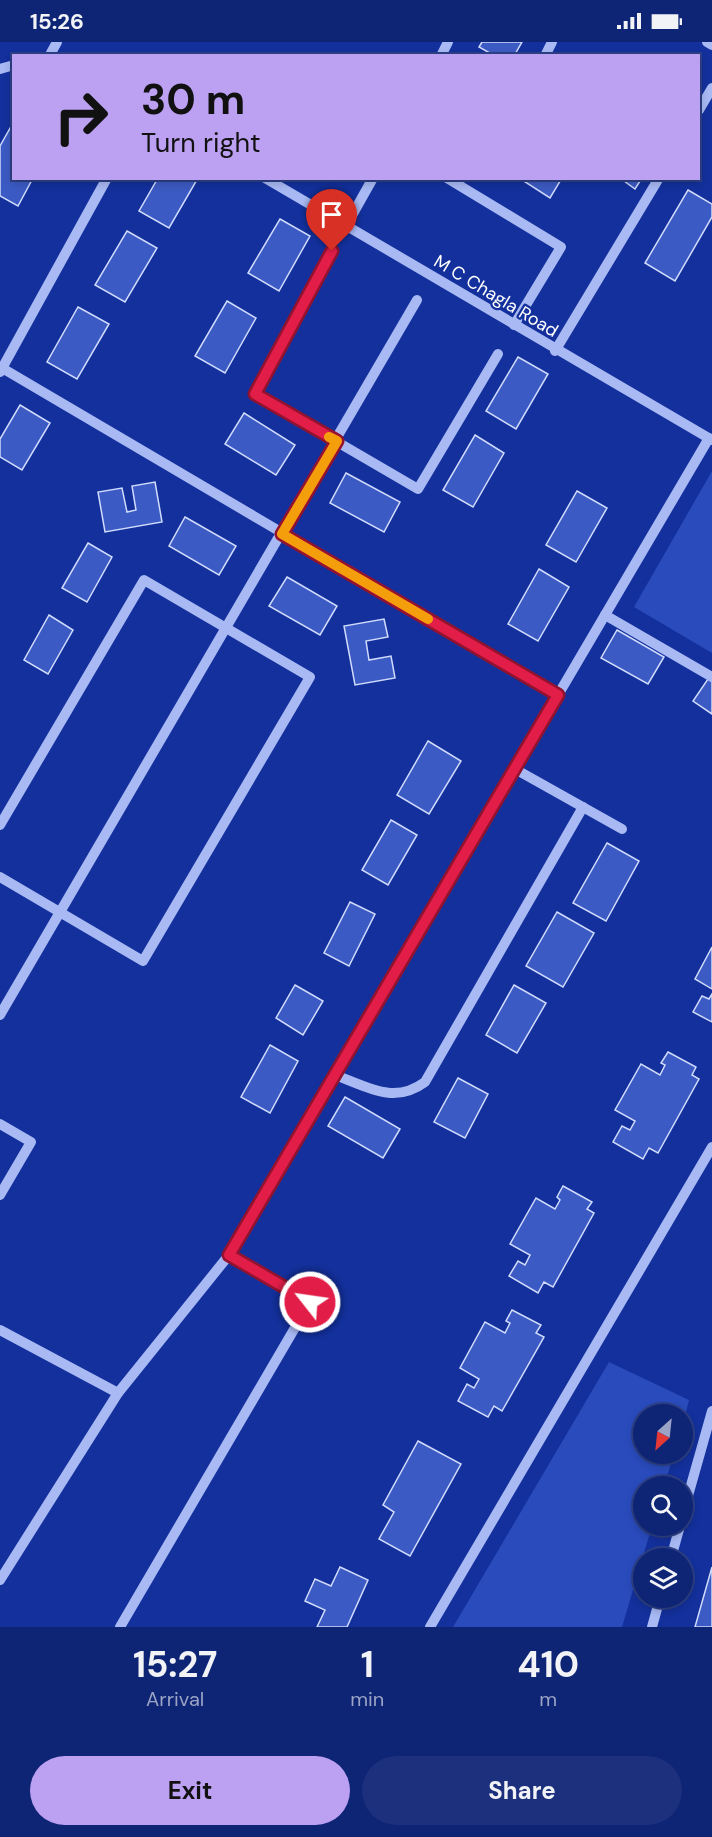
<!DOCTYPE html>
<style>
body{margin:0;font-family:"DM Sans",sans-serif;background:#1c307d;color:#f1f3f6;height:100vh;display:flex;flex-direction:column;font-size:22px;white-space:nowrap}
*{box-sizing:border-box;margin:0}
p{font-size:20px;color:#9ba4c5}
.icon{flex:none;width:33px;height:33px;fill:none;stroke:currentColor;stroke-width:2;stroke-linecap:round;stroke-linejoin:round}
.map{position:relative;height:1585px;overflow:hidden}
.panel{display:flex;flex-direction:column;background:#0e2475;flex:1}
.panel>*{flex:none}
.banner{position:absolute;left:12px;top:12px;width:688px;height:126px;border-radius:0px;box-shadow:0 3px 9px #0003,0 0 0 2px #2e4187;background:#bca0f2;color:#111;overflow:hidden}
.needle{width:39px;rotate:207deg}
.fabs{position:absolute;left:633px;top:1362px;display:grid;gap:12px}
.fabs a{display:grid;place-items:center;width:60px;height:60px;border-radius:50%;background:#0e2475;box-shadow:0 3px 9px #0003,0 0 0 2px #2e4187;font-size:30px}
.pin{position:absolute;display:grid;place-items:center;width:51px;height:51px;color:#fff;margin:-62px -26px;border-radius:50% 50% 50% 0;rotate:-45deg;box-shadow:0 0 6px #0007}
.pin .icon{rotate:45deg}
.me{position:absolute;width:66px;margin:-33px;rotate:300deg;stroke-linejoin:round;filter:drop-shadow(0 0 4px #0008)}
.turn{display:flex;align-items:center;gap:21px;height:126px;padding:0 30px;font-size:27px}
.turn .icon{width:78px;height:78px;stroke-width:2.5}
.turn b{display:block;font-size:42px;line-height:51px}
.eta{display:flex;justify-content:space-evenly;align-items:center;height:102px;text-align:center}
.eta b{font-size:36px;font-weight:700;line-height:42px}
.button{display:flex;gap:12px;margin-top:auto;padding:12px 30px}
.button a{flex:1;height:69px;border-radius:36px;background:#bca0f2;color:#111;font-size:24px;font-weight:700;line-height:69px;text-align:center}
.button a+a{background:#1c307d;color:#f1f3f6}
.status{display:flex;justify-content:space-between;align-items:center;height:42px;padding:0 30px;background:#0e2475;direction:ltr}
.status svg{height:16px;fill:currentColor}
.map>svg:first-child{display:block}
</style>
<div class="status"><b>15:26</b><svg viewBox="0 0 49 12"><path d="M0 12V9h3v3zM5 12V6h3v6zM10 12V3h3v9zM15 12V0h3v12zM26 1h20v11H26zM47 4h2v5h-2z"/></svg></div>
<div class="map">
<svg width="712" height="1585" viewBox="0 0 712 1585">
<rect width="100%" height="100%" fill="#13309c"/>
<!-- green -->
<g fill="#294bbc">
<path d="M 712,429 L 712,611 L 634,565 Z"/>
<path d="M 609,1320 L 689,1358 L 683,1382 L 682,1372 L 644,1372 L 644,1412 L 674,1412 L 664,1444 L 644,1444 L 644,1484 L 652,1484 L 622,1585 L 453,1585 Z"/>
</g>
<!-- building -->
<g fill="#3c5ac3" stroke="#d0dbfd" stroke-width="1.5">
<path d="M 482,0 L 522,0 L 514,14 L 495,14 L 479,5 Z"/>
<path d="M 13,81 L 14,136 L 33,136 L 18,164 L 0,154 L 0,104 Z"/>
<path d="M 158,136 L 198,136 L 169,186 L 139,169 Z"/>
<path d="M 519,136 L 562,136 L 550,156 Z"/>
<path d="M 620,136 L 642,136 L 635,147 Z"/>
<path d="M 688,148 L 712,162 L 712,175 L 675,239 L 645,221 Z"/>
<path d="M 280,177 L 310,194 L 279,249 L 248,231 Z"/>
<path d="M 127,189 L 157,206 L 125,260 L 95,243 Z"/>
<path d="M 227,259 L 256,276 L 225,331 L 195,314 Z"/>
<path d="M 78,265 L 109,282 L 77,337 L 47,320 Z"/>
<path d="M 518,315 L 548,332 L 516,387 L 486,369 Z"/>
<path d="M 20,363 L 50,381 L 22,428 L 0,415 L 0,397 Z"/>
<path d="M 244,371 L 295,403 L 276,433 L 225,402 Z"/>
<path d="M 475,393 L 504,411 L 473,465 L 443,448 Z"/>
<path d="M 346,431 L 400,460 L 384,490 L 330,461 Z"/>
<path d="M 155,440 L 162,480 L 105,490 L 98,450 L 122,446 L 127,470 L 136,468 L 132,444 Z"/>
<path d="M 577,449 L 607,466 L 576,520 L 546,503 Z"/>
<path d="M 185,475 L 236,504 L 219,533 L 169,504 Z"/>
<path d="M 88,501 L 112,515 L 87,560 L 62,546 Z"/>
<path d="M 539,527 L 569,545 L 538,599 L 508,582 Z"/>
<path d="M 287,535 L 337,564 L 320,593 L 269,564 Z"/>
<path d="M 49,573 L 73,588 L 48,632 L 24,618 Z"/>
<path d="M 384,577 L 388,595 L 366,599 L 369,618 L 391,614 L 395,636 L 355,643 L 344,584 Z"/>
<path d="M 617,588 L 664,615 L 648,642 L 601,616 Z"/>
<path d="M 708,637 L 712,640 L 712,672 L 693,659 Z"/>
<path d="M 428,699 L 461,719 L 429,772 L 397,753 Z"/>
<path d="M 391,778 L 417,793 L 388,843 L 362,828 Z"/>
<path d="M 607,801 L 639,819 L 606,879 L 573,861 Z"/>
<path d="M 350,860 L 375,872 L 349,924 L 324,911 Z"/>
<path d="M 557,870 L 594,891 L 563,945 L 526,924 Z"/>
<path d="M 712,905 L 712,947 L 695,937 Z"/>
<path d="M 295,943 L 323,959 L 303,993 L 276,976 Z"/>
<path d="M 514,943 L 546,961 L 517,1011 L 486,993 Z"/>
<path d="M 712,952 L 712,980 L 693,970 L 702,954 L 709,957 Z"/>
<path d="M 270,1003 L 298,1019 L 270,1071 L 241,1055 Z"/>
<path d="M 668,1010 L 696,1025 L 692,1033 L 699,1037 L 658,1111 L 649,1106 L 643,1117 L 613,1100 L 622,1084 L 630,1088 L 635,1079 L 615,1068 L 641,1022 L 660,1033 L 665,1023 L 661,1021 Z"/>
<path d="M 458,1036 L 488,1052 L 465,1096 L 434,1080 Z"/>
<path d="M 345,1055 L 400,1087 L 383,1116 L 328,1084 Z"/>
<path d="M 563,1144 L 592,1160 L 587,1167 L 594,1171 L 553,1245 L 544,1240 L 538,1251 L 509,1234 L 518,1219 L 525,1223 L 530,1213 L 510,1202 L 536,1156 L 555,1167 L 560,1158 L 557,1155 Z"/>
<path d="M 512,1268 L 541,1283 L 536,1291 L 544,1295 L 502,1369 L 494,1364 L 488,1375 L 458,1359 L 467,1342 L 474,1346 L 479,1337 L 460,1326 L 485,1280 L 505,1291 L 510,1281 L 506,1279 Z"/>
<path d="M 418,1399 L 461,1422 L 410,1514 L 379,1497 L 394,1470 L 383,1463 Z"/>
<path d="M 340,1525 L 368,1538 L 347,1585 L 317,1585 L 325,1568 L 305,1559 L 315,1537 L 331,1544 Z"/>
<path d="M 712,1525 L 712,1585 L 695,1585 Z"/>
</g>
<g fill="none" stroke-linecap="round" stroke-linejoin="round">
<!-- minor -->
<g stroke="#a8b9f4" stroke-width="10">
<path d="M 707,0 L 712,3"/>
<path d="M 51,11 L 57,0"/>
<path d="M 441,14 L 448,0"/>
<path d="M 545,14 L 552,0"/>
<path d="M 0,27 L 14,23"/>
<path d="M 699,68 L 712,46"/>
<path d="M 265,136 L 712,398"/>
<path d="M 447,136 L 561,205 L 514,283"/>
<path d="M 346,184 L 373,136"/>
<path d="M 332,209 L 255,352 L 418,447 L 498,312"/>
<path d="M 555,309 L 659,136"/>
<path d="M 2,326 L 558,653"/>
<path d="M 0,330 L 107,136"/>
<path d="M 605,573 L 712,635"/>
<path d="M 515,727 L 622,787"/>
<path d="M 0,783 L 144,538 L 310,635 L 143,919 L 0,835"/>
<path d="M 0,973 L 417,258"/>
<path d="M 335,1033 C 368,1045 394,1063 425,1040 L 583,765"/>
<path d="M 0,1082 L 31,1100 L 0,1153"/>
<path d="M 0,1288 L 118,1351"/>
<path d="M 682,1475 L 712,1369"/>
<path d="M 671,1516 L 680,1484"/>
<path d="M 0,1538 L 118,1351 L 229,1213 L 709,396"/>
<path d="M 120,1585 L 310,1260 L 229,1213"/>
<path d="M 430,1585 L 712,1105"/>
<path d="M 652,1585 L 660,1556"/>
</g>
</g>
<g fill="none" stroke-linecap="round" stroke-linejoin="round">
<defs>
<path id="route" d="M 310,1260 L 229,1213 L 558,653 L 282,492 L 337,399 L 255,352 L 332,209"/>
</defs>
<!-- route casing -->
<use href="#route" stroke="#92132f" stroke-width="15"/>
<!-- route -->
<use href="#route" stroke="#e11d48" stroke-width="10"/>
<!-- slow -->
<path stroke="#f59e0b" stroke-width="10" d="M 329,395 L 337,399 L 282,492 L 428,577"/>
</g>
<g text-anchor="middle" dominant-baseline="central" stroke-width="4.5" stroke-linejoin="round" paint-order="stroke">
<!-- street labels -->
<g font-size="18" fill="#fff" stroke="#13309c">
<text transform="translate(496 254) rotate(31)">M C Chagla Road</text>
</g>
</g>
</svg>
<div class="fabs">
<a><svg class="needle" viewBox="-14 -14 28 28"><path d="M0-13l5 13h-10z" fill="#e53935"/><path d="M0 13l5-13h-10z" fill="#9ba4c5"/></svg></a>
<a><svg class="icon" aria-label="search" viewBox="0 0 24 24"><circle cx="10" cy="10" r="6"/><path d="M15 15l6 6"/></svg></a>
<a><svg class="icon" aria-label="layers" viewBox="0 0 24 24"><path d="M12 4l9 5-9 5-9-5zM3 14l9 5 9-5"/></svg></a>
</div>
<div class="pin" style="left:332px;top:209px;background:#d93025"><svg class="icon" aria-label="arrive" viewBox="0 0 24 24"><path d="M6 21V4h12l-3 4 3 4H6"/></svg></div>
<svg class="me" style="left:310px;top:1260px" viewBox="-20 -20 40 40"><circle r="17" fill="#e11d48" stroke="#fff" stroke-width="3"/><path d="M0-11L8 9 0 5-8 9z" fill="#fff"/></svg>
<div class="banner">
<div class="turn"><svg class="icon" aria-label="right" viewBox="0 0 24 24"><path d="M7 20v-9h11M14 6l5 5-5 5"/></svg><div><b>30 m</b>Turn right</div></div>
</div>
</div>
<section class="panel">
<div class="eta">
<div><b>15:27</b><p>Arrival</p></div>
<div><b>1</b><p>min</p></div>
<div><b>410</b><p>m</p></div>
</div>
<div class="button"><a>Exit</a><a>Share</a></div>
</section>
